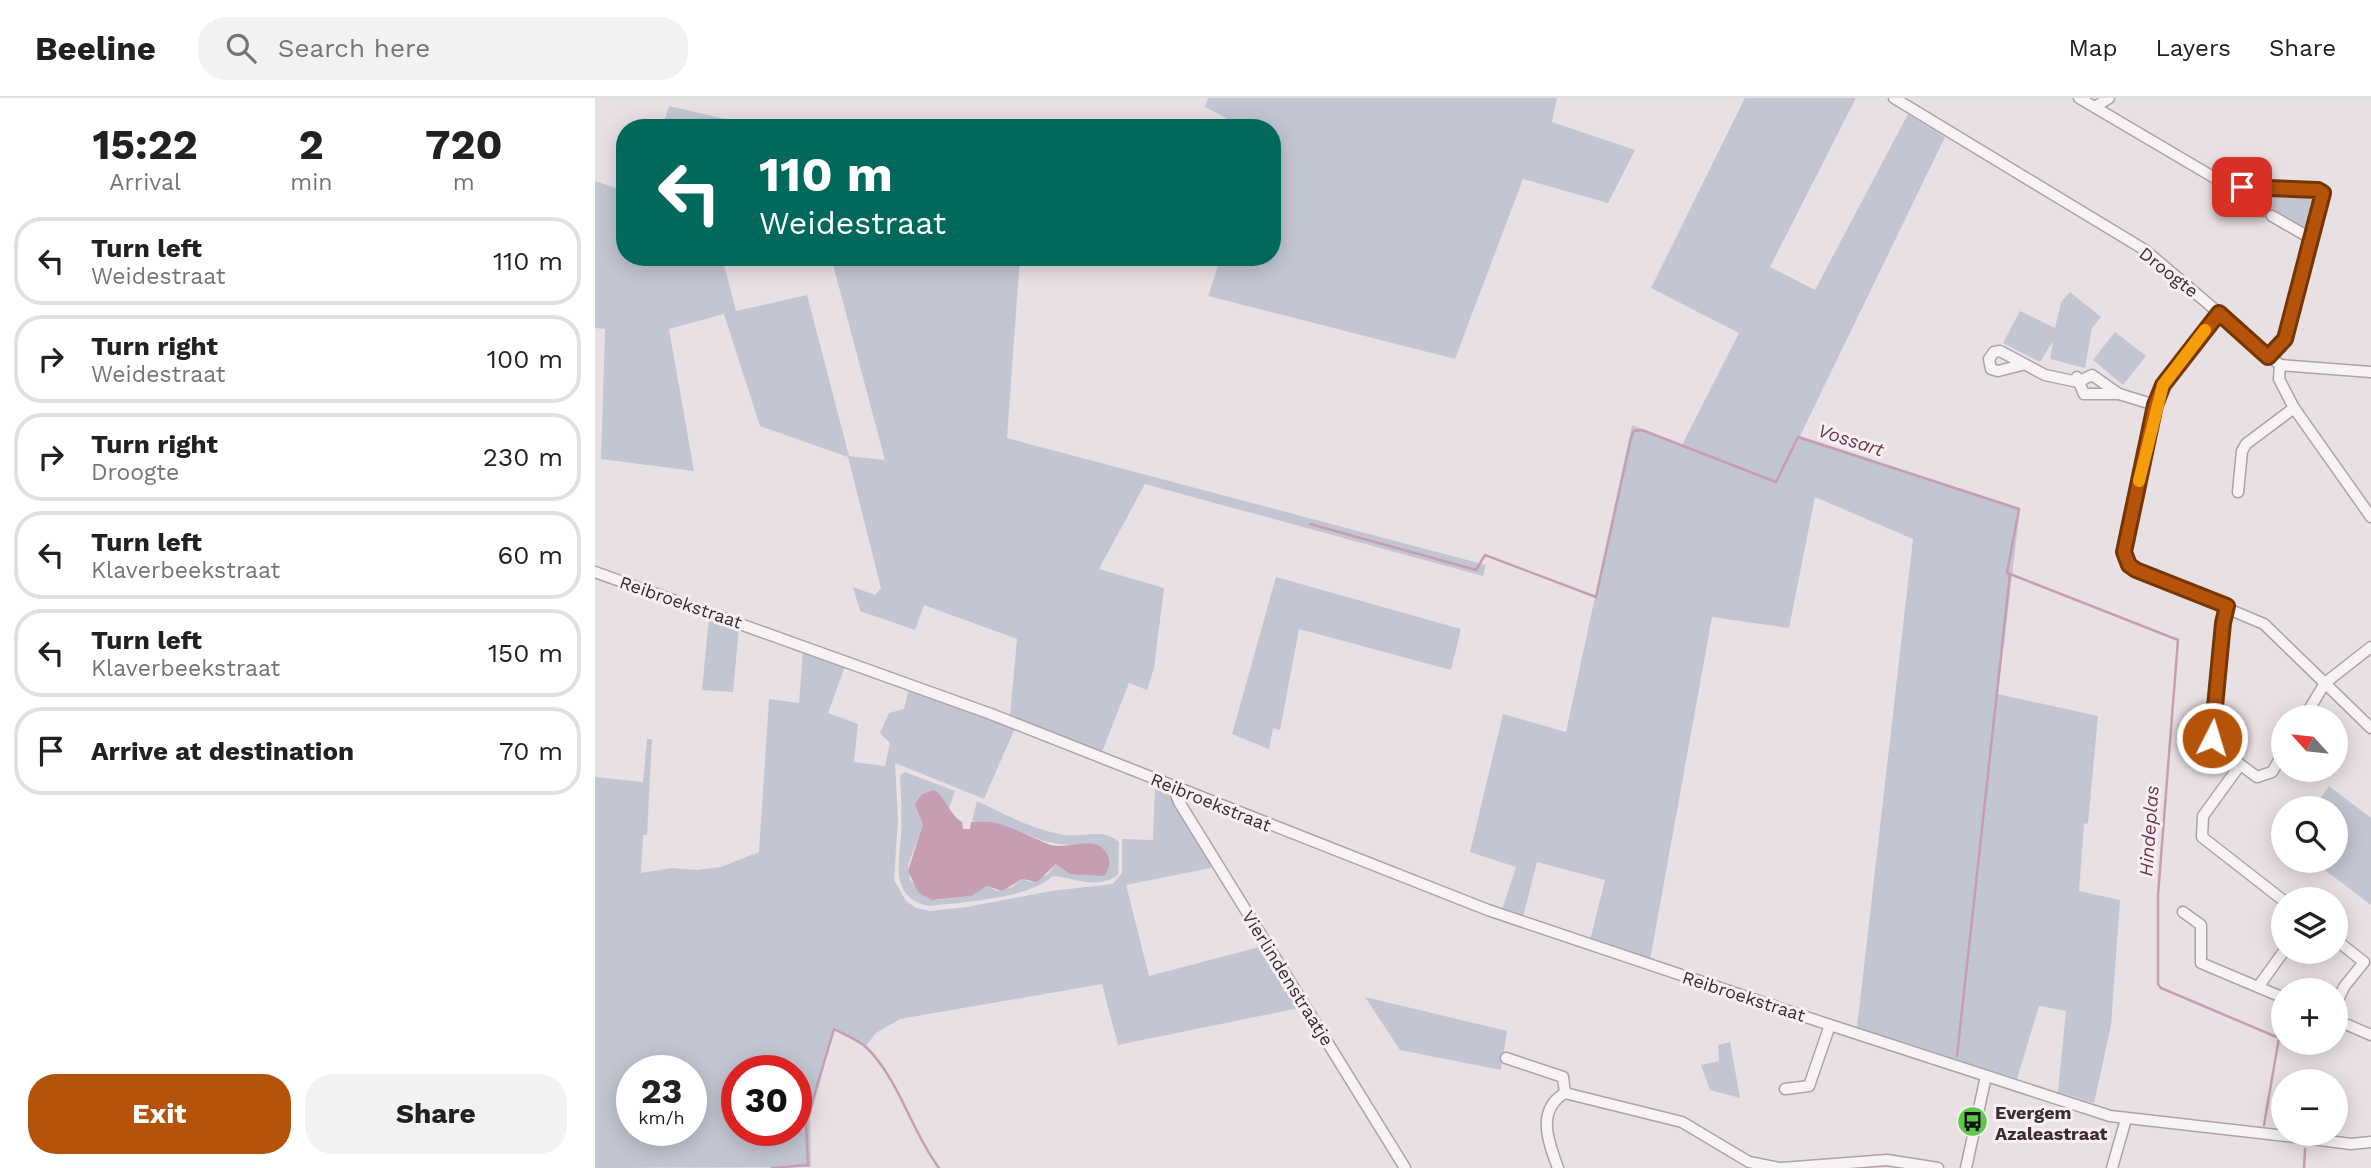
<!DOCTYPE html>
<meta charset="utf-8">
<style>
body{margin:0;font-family:"Work Sans",sans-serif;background:#f2f2f2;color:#202124;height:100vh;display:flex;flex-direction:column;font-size:26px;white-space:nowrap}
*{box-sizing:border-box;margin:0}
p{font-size:23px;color:#757577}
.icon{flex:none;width:38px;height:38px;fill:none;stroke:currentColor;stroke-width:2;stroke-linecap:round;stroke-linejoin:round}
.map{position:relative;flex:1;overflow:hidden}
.panel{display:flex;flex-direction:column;background:#fff;width:595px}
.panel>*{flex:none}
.guide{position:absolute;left:21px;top:21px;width:665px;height:147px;border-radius:28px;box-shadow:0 4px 18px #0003;background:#00695c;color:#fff;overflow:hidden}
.needle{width:46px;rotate:297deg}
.tools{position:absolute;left:1676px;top:607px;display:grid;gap:14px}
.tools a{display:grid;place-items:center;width:77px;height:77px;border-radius:50%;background:#fff;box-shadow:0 4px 18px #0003;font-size:35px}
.speed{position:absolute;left:21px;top:957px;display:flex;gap:14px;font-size:35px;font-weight:700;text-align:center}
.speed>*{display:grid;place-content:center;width:91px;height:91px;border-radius:50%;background:#fff;box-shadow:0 4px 18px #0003;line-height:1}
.speed small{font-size:18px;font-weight:400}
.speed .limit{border:10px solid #d22;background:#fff;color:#111}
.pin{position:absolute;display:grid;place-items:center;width:60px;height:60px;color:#fff;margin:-30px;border-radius:14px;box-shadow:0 4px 10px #0006}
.me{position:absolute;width:77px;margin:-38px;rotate:5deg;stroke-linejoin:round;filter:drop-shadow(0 0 5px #0008)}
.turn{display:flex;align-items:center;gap:24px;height:147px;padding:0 28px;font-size:32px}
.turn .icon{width:91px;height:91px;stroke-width:2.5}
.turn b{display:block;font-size:49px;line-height:60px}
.eta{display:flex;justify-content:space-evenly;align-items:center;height:119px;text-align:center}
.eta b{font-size:42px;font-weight:700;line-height:49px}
.cta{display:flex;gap:14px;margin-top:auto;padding:14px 28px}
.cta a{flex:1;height:80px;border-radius:28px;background:#b45309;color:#fff;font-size:28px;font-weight:700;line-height:80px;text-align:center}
.cta a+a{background:#f2f2f2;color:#202124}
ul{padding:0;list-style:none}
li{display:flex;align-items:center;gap:21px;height:88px;margin:0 14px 10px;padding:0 14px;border:4px solid #e0e0e0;border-radius:28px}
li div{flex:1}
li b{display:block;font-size:26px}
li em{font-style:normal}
header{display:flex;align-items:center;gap:42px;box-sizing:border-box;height:98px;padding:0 35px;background:#fff;border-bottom:2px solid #e0e0e0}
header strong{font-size:33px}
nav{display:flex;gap:38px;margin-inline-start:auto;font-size:24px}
.search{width:490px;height:63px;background:#f2f2f2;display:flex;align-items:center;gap:18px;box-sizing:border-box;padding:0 24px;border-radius:28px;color:#757577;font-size:26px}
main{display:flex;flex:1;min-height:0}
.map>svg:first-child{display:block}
</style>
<header>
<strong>Beeline</strong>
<div class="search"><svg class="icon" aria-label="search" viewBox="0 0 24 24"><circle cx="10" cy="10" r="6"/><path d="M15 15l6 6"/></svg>Search here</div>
<nav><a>Map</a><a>Layers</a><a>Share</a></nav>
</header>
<main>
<section class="panel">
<div class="eta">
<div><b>15:22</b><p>Arrival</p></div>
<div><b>2</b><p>min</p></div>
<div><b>720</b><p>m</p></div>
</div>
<ul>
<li><svg class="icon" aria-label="left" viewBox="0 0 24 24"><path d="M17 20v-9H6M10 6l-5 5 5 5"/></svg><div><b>Turn left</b><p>Weidestraat</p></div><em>110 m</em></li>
<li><svg class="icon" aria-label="right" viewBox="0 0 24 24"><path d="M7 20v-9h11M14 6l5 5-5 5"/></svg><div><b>Turn right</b><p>Weidestraat</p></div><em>100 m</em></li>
<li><svg class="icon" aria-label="right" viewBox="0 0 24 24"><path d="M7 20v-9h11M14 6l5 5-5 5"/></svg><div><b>Turn right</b><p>Droogte</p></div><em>230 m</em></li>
<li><svg class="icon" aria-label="left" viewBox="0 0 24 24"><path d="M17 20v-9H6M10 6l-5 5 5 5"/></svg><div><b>Turn left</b><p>Klaverbeekstraat</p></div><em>60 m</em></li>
<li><svg class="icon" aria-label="left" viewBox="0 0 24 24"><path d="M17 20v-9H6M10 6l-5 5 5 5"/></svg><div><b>Turn left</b><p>Klaverbeekstraat</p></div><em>150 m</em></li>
<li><svg class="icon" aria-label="arrive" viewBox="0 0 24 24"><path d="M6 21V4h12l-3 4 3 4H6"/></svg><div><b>Arrive at destination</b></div><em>70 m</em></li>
</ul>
<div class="cta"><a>Exit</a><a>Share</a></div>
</section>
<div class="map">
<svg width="1776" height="1070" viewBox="0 0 1776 1070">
<rect width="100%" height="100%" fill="#e9e0e4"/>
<!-- green -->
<g fill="#c2c6d2" fill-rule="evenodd">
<path d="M 613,0 L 962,0 L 957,24 L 1040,52 L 1013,105 L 928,81 L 860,261 L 613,198 L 626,159 L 677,159 L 677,30 L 650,30 L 610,9 Z"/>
<path d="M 1150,0 L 1261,0 L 1175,169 L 1220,192 L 1313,16 L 1350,39 L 1205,338 L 1425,410 L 1403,596 L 1503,618 L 1493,726 L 1489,725 L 1484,793 L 1525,802 L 1516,927 L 1499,1005 L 1463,994 L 1471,913 L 1444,908 L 1422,981 L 1262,930 L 1318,441 L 1220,399 L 1194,530 L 1117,519 L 1055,862 L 995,842 L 1010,782 L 942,764 L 928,819 L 907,811 L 921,769 L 875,754 L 908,616 L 971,634 L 1037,327 L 1087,347 L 1144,235 L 1056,190 Z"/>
<path d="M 74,8 L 169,30 L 67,30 Z"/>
<path d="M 0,83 L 30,93 L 30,159 L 127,159 L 141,213 L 212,197 L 254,358 L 290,362 L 236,159 L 425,159 L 412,340 L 891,467 L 888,478 L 550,386 L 504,471 L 569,490 L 559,570 L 552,592 L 534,585 L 507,654 L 415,617 L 422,541 L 329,507 L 320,532 L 265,513 L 258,489 L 280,497 L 286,490 L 253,359 L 165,328 L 129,216 L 74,231 L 99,373 L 6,361 L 10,231 L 0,230 Z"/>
<path d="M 1650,92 L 1720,97 L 1723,100 L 1715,137 L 1668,118 L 1671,112 L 1652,101 Z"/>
<path d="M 1475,194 L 1506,219 L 1497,230 L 1490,270 L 1455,261 L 1458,243 L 1445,264 L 1408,245 L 1425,213 L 1460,230 L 1466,204 Z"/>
<path d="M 1520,234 L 1551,258 L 1528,287 L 1498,262 Z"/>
<path d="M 681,479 L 866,531 L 856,572 L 704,531 L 685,632 L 678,630 L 674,651 L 637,636 Z"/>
<path d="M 114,519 L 144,529 L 138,594 L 107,592 Z"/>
<path d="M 208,552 L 250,568 L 233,615 L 263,626 L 259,664 L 290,668 L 295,645 L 285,635 L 294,615 L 309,611 L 314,590 L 420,630 L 389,701 L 300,665 L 303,722 L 299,782 L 311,803 L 321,810 L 335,813 L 372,809 L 456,793 L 518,786 L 527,775 L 527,741 L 558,742 L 560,687 L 575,692 L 621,769 L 531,787 L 554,878 L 668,848 L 704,910 L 523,947 L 507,886 L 305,921 L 281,935 L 270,949 L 239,931 L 215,1020 L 216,1069 L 0,1070 L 0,679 L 48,684 L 52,641 L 57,641 L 52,737 L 48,737 L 46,775 L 77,770 L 102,772 L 126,769 L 164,754 L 174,601 L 204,605 ZM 37,973 L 96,973 L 96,1032 L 37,1032 ZM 142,973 L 201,973 L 201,1032 L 142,1032 Z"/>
<path d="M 310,674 L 360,693 L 353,713 L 349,701 L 322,712 L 328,720 L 328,727 L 313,767 L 315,782 L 342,802 L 375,798 L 392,788 L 402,793 L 417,789 L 427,781 L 436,784 L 453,776 L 461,766 L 482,776 L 494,777 L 482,746 C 439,751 421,721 377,723 L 382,703 C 410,716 439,733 471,737 C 489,739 509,730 524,744 L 523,777 C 501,792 481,780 458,778 C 433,801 368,804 334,808 C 295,800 304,766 306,737 C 307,717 306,697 305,677 Z"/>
<path d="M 1734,688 L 1776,720 L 1776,807 L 1718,763 L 1741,763 L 1741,710 L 1718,710 Z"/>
<path d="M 770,899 L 912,933 L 906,972 L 805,952 Z"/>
<path d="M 1135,944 L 1145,1000 L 1115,992 L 1106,967 L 1124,963 L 1123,947 Z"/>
</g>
<!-- water -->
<path fill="#c79db2" d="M 339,692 C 352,700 353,715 367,724 L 368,731 L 375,731 L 376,724 C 406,720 427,736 453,746 C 472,754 502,733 513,758 C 516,765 514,772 509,778 L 475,776 L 461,766 L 442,784 L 427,781 L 407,793 L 392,788 L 376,798 L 337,802 L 323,794 L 313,773 L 328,726 L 320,706 L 327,696 Z"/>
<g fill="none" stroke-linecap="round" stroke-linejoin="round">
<!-- stream -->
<g stroke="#c79db2" stroke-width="2.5">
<path d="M 715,426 L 881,472 L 890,457 L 1001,499 L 1036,340 L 1039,333 L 1047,332 L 1181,384 L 1203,339 L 1424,411 L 1412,475 L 1415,476 L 1362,958"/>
<path d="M 1415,476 L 1583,542 L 1563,797 L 1563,886 L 1566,890 L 1684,940 L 1669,1027"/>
<path d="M 177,1070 L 213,1067 L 211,1025 L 239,931 C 250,937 263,942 272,950 C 305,983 316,1033 344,1070"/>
<path d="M 1709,1070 L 1710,1051"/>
</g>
<defs>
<g id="minor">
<path d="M 1299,0 L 1550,152 L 1685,267 L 1684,281 L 1699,310 L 1776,419"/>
<path d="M 1484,0 L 1630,86 L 1723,92 L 1728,95 L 1690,241 L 1673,259"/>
<path d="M 1500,9 L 1514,0"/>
<path d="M 1647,89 L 1649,102 L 1668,113"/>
<path d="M 1677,118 L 1717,141"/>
<path d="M 1624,214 L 1568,287 L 1564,297 L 1529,454 L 1534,467 L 1541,472 L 1669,526 L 1776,630"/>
<path d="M 1427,267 L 1403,273 L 1396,271 L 1394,261 L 1399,254 L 1405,253 L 1450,277 L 1483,284 L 1497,277 L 1524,296 L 1560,307"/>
<path d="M 1685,267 L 1776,274"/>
<path d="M 1482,279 L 1489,296 L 1524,296"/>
<path d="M 1643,394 L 1647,353 L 1651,346 L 1699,310"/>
<path d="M 0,474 L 396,616 L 893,812 L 1235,927 L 1515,1018 L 1709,1040 L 1756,1046 L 1776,1044"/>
<path d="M 1632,508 L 1627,525 L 1617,640 L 1619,647 L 1662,679 L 1677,674 L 1689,654"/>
<path d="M 1709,620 L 1730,585 L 1776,549"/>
<path d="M 1645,667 L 1608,718 L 1607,739 L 1689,803"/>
<path d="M 578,689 L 584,704 L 810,1070"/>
<path d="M 1588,814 L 1606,827 L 1606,865 L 1689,900"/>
<path d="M 1741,842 L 1769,864 L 1749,889 L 1741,906"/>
<path d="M 1663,889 L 1689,853"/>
<path d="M 1741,922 L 1776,937"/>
<path d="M 911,960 L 968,979 L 970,995"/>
<path d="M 1190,991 L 1214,988 L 1235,927"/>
<path d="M 963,1070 C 953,1043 941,1012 970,995 L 1087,1024 L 1154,1064 L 1185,1070"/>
<path d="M 1187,1070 L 1292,1062 L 1343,1070"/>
<path d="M 1371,1070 L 1391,978"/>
<path d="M 1517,1070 L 1531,1021"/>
</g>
</defs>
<!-- minor casing -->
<use href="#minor" stroke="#afa2a7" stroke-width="13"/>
<!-- minor -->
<use href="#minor" stroke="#f7f3f4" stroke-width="10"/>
</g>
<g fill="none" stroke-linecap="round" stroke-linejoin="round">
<defs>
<path id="route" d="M 1617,640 L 1628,525 L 1632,508 L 1541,472 L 1534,467 L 1529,454 L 1560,307 L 1568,287 L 1624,215 L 1673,259 L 1690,241 L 1728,95 L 1723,92 L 1647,89"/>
</defs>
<!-- route casing -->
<use href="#route" stroke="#753606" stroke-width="18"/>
<!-- route -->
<use href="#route" stroke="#b45309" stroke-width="12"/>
<!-- slow -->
<path stroke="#f59e0b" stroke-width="12" d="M 1544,383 L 1568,287 L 1610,232"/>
</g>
<!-- icons -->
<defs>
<symbol id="bus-disc" viewBox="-11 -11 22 22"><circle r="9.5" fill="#5fc84b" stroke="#f6f0f2"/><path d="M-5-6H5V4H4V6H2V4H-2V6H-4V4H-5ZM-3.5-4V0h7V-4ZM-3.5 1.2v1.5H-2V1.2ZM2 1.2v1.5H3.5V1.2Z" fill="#111"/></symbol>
</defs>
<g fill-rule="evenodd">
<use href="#bus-disc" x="1360" y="1006" width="35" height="35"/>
</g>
<g text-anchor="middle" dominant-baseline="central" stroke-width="6" stroke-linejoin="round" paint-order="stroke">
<!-- street labels -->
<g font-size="18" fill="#3f2a32" stroke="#f6f0f2">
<text transform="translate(1574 174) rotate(38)">Droogte</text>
<text transform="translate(86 504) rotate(19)">Reibroekstraat</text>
<text transform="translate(616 704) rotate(22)">Reibroekstraat</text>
<text transform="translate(693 880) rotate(58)">Vierlindenstraatje</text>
<text transform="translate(1149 898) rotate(18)">Reibroekstraat</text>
</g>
<!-- poi labels -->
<g font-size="18" font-weight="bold" fill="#3f2a32" stroke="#f6f0f2" text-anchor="start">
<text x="1400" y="1014">Evergem<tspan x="1400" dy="21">Azaleastraat</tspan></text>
</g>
<!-- water labels -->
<g font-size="19" font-style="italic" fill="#713551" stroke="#f6f0f2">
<text transform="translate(1256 342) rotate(18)">Vossart</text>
<text transform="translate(1554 733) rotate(-86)">Hindeplas</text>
</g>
</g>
</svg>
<div class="tools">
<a><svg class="needle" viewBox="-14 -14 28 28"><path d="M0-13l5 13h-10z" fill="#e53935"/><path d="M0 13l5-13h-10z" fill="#757577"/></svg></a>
<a><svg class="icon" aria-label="search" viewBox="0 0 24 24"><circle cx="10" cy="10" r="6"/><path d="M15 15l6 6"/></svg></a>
<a><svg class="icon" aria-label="layers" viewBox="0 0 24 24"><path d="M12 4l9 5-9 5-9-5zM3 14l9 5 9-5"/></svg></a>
<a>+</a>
<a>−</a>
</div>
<div class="speed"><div>23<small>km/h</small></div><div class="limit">30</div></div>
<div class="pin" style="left:1647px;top:89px;background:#d93025"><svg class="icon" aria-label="arrive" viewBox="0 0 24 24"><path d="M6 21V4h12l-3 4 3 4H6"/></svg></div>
<svg class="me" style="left:1617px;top:640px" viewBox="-20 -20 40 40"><circle r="17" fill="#b45309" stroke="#fff" stroke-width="3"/><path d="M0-11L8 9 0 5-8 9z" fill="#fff"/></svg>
<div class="guide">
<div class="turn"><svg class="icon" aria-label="left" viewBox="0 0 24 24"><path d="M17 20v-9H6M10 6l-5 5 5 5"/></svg><div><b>110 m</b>Weidestraat</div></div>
</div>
</div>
</main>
